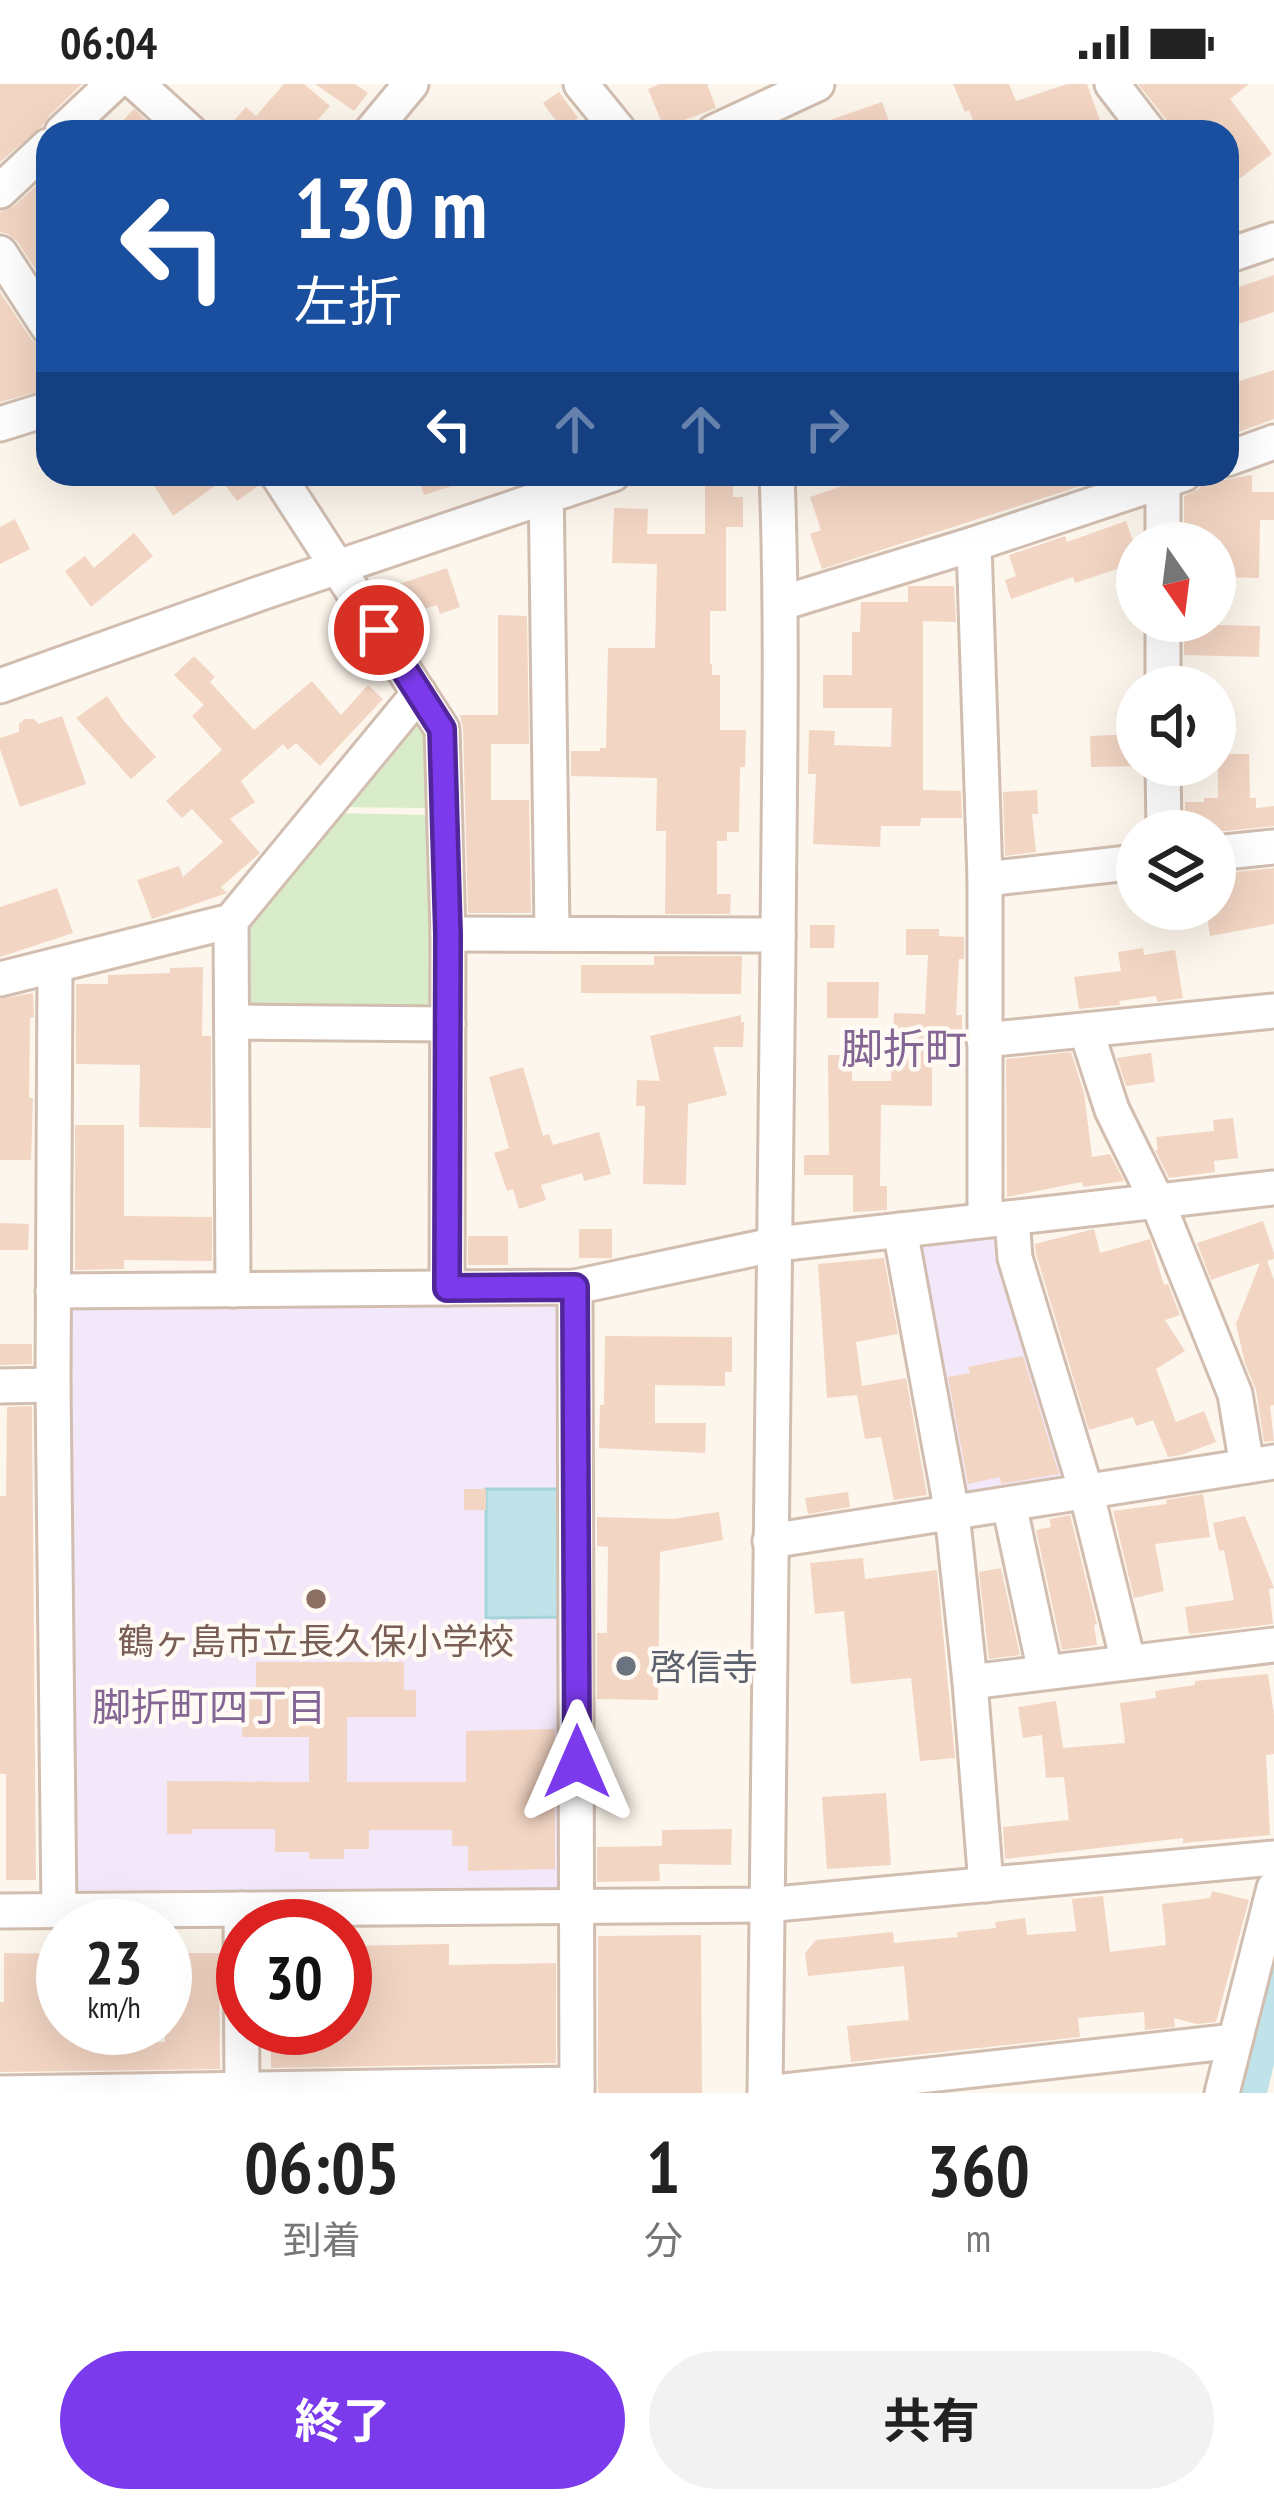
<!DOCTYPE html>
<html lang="ja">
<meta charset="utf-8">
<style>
body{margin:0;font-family:"PT Sans Narrow","Noto Sans JP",sans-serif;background:#f2f2f2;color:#222;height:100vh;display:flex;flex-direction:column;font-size:45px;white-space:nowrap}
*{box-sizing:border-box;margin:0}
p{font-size:39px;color:#767676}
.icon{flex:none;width:66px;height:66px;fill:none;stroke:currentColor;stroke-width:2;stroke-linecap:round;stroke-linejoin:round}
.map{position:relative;height:2009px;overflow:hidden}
.side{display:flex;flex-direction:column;background:#fff;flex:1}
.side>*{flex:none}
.hud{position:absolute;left:36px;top:36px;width:1203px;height:366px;border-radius:36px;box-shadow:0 12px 48px #0002;background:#1a4fa0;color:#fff;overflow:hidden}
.needle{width:78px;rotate:166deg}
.controls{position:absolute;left:1116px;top:438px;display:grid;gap:24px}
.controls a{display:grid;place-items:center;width:120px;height:120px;border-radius:50%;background:#fff;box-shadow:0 12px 48px #0002;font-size:60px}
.speed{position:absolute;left:36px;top:1815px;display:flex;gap:24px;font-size:60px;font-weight:700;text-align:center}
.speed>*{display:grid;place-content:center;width:156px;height:156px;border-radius:50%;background:#fff;box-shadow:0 12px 48px #0002;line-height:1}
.speed small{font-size:30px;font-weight:400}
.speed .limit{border:18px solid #d22;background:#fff;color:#111}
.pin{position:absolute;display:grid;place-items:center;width:102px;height:102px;color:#fff;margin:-51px;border:6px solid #fff;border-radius:50%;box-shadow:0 3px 12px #0007}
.me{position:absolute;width:132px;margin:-66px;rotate:0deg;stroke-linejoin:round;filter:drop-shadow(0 0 9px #0008)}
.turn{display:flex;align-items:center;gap:42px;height:252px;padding:0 60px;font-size:54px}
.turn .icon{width:156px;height:156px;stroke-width:2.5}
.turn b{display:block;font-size:84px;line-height:102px}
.lanes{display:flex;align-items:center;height:114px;padding:0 60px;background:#0003;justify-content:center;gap:60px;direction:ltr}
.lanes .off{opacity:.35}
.eta{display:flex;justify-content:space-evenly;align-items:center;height:204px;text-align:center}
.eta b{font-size:72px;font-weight:700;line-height:84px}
.cta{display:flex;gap:24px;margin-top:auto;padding:24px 60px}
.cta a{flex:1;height:138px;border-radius:72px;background:#7c3aed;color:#fff;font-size:48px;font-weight:700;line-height:138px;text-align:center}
.cta a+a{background:#f2f2f2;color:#222}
.status{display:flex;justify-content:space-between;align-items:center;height:84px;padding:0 60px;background:#fff;direction:ltr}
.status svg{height:33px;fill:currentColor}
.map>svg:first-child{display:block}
</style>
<div class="status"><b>06:04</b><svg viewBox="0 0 49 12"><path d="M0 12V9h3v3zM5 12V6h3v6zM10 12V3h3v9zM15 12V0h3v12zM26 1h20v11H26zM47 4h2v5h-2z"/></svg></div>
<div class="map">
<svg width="1274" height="2009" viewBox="0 0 1274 2009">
<rect width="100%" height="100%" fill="#fdf6ec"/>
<!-- education -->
<g fill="#f3e8fa">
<path d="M 1001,1148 L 1071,1400 L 963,1418 L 913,1157 Z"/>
<path d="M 565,1219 L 565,1805 L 70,1808 L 65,1225 Z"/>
</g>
<!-- green -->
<g fill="#d8ecc9">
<path d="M 408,636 L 419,636 L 429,650 L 428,724 L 333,723 Z"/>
<path d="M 330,729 L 430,731 L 430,924 L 244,923 L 245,839 Z"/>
</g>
<!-- water -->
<path fill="#bfe3e8" stroke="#a5d3da" stroke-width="3" d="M 486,1405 L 561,1405 L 562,1533 L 486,1534 Z"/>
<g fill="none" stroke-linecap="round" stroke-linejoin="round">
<!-- river -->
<path stroke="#bfe3e8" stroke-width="45" d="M 1244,2009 L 1274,1883"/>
</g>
<!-- building -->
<g fill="#f3d5c3">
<path d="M 0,0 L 82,0 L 48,33 L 42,42 L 0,78 Z"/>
<path d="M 284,0 L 304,0 L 330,22 L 307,48 L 224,48 L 246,23 L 256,32 Z"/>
<path d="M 315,0 L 355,0 L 368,9 L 354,27 Z"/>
<path d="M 660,0 L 707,0 L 716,24 L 664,44 L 648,5 Z"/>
<path d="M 953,0 L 1009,0 L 1016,17 L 1067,0 L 1087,0 L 1104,48 L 977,48 L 969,26 L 965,28 Z"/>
<path d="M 1138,0 L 1249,0 L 1230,15 L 1272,70 L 1227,104 L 1227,48 L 1170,48 L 1166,35 Z"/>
<path d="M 559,8 L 578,34 L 562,45 L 543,19 Z"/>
<path d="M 882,18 L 893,48 L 805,48 L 804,45 Z"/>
<path d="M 134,25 L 159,48 L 112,48 Z"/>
<path d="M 48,91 L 48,125 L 36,137 L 48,153 L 48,186 L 40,192 L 17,157 L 8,150 L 0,148 L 0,128 L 14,122 Z"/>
<path d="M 1274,191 L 1274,228 L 1227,244 L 1227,207 Z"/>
<path d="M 0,208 L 31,255 L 40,262 L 48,264 L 48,305 L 0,318 Z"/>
<path d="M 1274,286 L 1274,335 L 1227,352 L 1227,309 L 1239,305 L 1236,298 Z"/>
<path d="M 147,390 L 250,390 L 258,402 L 237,417 L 222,397 L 173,432 Z"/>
<path d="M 417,390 L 475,390 L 476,394 L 424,411 Z"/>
<path d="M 878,390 L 1118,390 L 822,485 L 810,450 L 821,446 L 810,413 Z"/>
<path d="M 1204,390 L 1213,390 L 1224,396 L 1252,391 L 1252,408 L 1274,408 L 1274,436 L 1260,436 L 1259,494 L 1219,493 L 1221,456 L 1184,455 L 1184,412 L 1199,405 Z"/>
<path d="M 705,398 L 733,398 L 733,413 L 743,413 L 743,443 L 726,443 L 726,527 L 710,527 L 710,580 L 712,580 L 712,591 L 720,591 L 720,646 L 746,646 L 745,683 L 740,683 L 739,748 L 727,748 L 727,757 L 717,757 L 717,810 L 731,810 L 730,830 L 665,830 L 666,747 L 656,747 L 657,694 L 571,692 L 571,667 L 600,667 L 600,664 L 606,664 L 608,564 L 655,564 L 657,480 L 612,479 L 614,424 L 648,425 L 647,450 L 705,450 Z"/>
<path d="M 15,435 L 30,465 L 0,480 L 0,443 Z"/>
<path d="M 1126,437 L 1137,469 L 1137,487 L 1120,493 L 1117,485 L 1075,499 L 1073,493 L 1011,515 L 1005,496 L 1016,492 L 1009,471 L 1065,452 L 1067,458 Z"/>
<path d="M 134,449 L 153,472 L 91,523 L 65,487 L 85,472 L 94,484 Z"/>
<path d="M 447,484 L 460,523 L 440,530 L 437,521 L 396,533 L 387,504 Z"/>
<path d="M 908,502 L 954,502 L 956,538 L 923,537 L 923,706 L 961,707 L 962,734 L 921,734 L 920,742 L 881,742 L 880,763 L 813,760 L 816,690 L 808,690 L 809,646 L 835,647 L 834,661 L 891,663 L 892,624 L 823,624 L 823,591 L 852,591 L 852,548 L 860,548 L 861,518 L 908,518 Z"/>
<path d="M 498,531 L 527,532 L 529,660 L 491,660 L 491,716 L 529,716 L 531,829 L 468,829 L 463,644 L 460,631 L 498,631 Z"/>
<path d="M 1184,540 L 1260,542 L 1259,573 L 1184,571 Z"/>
<path d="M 194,572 L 215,593 L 210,598 L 254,646 L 312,597 L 341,631 L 368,601 L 383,615 L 320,682 L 296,659 L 288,666 L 283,660 L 241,697 L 255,718 L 230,735 L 260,769 L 221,803 L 227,809 L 152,835 L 137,796 L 179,782 L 183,793 L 223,758 L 192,725 L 182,734 L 166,717 L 222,666 L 192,632 L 204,621 L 174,591 Z"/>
<path d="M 107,612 L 124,637 L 156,673 L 131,695 L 76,634 Z"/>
<path d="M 62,632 L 86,700 L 20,723 L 0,665 L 0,654 L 19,648 L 19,640 L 25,635 L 33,635 L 39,640 Z"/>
<path d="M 1137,650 L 1137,682 L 1091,683 L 1090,652 Z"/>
<path d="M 1218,670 L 1249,670 L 1250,714 L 1256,714 L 1256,724 L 1274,722 L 1274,742 L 1215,748 L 1185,747 L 1185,718 L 1204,718 L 1204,714 L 1218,714 Z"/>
<path d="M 1037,706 L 1038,730 L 1032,730 L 1036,768 L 1005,772 L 1003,708 Z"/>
<path d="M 1274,784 L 1274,840 L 1210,852 L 1206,825 L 1215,825 L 1215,790 Z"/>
<path d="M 57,804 L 73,849 L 0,873 L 0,823 Z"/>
<path d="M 810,841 L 835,841 L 834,864 L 810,864 Z"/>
<path d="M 906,845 L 939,845 L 939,852 L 964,853 L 964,875 L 959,875 L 956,931 L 962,931 L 962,954 L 932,953 L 932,1022 L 881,1021 L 880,1102 L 887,1102 L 887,1126 L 853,1128 L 853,1091 L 804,1091 L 804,1071 L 829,1071 L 828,971 L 852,971 L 852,997 L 891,997 L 894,929 L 925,930 L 928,871 L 906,871 Z"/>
<path d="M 1143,864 L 1144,871 L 1175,866 L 1183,914 L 1157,918 L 1156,912 L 1119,917 L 1120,921 L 1079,925 L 1074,893 L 1121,887 L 1118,868 Z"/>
<path d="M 654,872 L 742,872 L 741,910 L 581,909 L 581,881 L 654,881 Z"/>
<path d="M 203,883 L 202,952 L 211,952 L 211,1044 L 139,1043 L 140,981 L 76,980 L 76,900 L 108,900 L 108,891 L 170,889 L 170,884 Z"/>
<path d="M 827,898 L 879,898 L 878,934 L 827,934 Z"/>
<path d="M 33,909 L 34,933 L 30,934 L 29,1014 L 33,1014 L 31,1076 L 0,1076 L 0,915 Z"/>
<path d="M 741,931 L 741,938 L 744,938 L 743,963 L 713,963 L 727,1011 L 688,1020 L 686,1101 L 643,1100 L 645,1022 L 636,1022 L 637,996 L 660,997 L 650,952 Z"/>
<path d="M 1071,968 L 1084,1009 L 1092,1073 L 1110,1070 L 1124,1097 L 1083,1103 L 1082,1098 L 1007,1113 L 1006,975 Z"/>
<path d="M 1151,969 L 1155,998 L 1126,1002 L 1117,974 Z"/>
<path d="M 523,983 L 543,1052 L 549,1050 L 553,1061 L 599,1048 L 611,1090 L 584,1097 L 582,1089 L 541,1101 L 546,1116 L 519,1125 L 513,1105 L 507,1107 L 494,1069 L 509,1064 L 489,993 Z"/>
<path d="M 1233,1034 L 1238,1074 L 1214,1077 L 1215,1088 L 1169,1094 L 1155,1066 L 1158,1066 L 1156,1053 L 1214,1047 L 1213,1036 Z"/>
<path d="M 75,1041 L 124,1041 L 124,1132 L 212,1133 L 212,1177 L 124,1176 L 124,1185 L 75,1186 Z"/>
<path d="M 1263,1137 L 1274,1169 L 1274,1175 L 1267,1177 L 1274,1196 L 1274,1321 L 1270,1322 L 1274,1357 L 1264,1358 L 1256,1306 L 1245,1279 L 1236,1240 L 1260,1179 L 1211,1196 L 1197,1159 Z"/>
<path d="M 0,1139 L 29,1140 L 28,1166 L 0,1166 Z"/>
<rect x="579" y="1145" width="33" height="29"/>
<path d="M 1094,1145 L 1100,1169 L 1150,1155 L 1164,1201 L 1168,1200 L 1180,1231 L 1165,1236 L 1185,1267 L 1156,1285 L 1176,1338 L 1204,1327 L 1216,1358 L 1181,1371 L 1168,1373 L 1153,1336 L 1136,1342 L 1133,1333 L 1089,1346 L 1036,1170 L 1035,1160 Z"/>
<rect x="468" y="1152" width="40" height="29"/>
<path d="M 884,1174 L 898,1250 L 856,1258 L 862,1302 L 906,1294 L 927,1411 L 894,1416 L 881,1353 L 865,1355 L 857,1311 L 827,1314 L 818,1180 Z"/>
<path d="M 605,1252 L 732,1253 L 732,1288 L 725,1288 L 725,1302 L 655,1301 L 655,1339 L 706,1339 L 705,1369 L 599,1364 L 600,1321 L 604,1321 Z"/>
<path d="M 0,1260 L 32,1260 L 32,1280 L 0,1281 Z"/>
<path d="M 1023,1272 L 1059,1390 L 1001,1400 L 1000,1393 L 968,1400 L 948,1293 L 970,1289 L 968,1283 Z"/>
<path d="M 32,1322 L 36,1796 L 6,1796 L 6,1690 L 0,1690 L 0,1412 L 6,1412 L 7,1323 Z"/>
<rect x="464" y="1405" width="22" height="21"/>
<path d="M 848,1408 L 850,1423 L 808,1430 L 805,1414 Z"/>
<path d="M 1203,1410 L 1210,1453 L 1155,1460 L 1164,1507 L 1134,1514 L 1113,1427 L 1167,1420 L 1166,1416 Z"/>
<path d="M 719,1428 L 723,1456 L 660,1468 L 658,1616 L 597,1615 L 597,1549 L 607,1549 L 608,1463 L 597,1462 L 597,1433 L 672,1435 Z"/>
<path d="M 1070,1431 L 1097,1540 L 1094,1541 L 1097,1561 L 1062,1566 L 1036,1446 L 1051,1443 L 1049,1435 Z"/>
<path d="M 1245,1432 L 1274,1504 L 1269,1505 L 1273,1540 L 1189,1550 L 1185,1523 L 1234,1516 L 1224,1466 L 1219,1467 L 1213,1439 Z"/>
<path d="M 863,1474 L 865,1495 L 937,1486 L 955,1674 L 920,1677 L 911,1594 L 851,1600 L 844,1527 L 815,1530 L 810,1479 Z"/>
<path d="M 1001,1484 L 1020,1571 L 989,1575 L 979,1488 Z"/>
<path d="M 256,1578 L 404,1578 L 404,1606 L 416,1606 L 416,1633 L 347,1633 L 347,1698 L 466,1698 L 466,1647 L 555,1645 L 555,1785 L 468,1787 L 468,1762 L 452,1762 L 452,1746 L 369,1746 L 369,1765 L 344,1765 L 344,1775 L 309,1775 L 309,1768 L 275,1768 L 275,1745 L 192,1745 L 192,1750 L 167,1750 L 167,1697 L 309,1698 L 309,1653 L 242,1653 L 243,1606 L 256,1606 Z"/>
<path d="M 1268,1590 L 1274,1630 L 1274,1670 L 1266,1671 L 1270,1751 L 1183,1759 L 1183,1754 L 1005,1775 L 1003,1743 L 1069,1736 L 1064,1693 L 1046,1694 L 1042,1651 L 1023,1654 L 1018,1623 L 1056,1617 L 1063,1664 L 1125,1659 L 1120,1619 L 1156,1614 L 1155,1607 L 1195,1601 L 1195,1597 Z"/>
<path d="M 886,1709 L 891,1781 L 827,1785 L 822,1713 Z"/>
<path d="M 732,1745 L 731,1781 L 659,1780 L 660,1797 L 597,1798 L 597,1763 L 662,1762 L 662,1746 Z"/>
<path d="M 1212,1807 L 1249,1816 L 1216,1938 L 1197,1940 L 1174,1934 L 1175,1943 L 1145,1946 L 1144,1928 L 1078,1934 L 1080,1953 L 851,1978 L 847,1942 L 909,1936 L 904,1882 L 808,1892 L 805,1869 L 816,1856 L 893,1848 L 894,1859 L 958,1853 L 957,1848 L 996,1844 L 995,1838 L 1025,1834 L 1027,1851 L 1076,1847 L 1072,1815 L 1103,1812 L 1110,1868 L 1166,1861 L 1162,1820 L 1210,1814 Z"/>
<path d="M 701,1851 L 702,2009 L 598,2009 L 598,1852 Z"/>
<path d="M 449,1860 L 449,1881 L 556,1879 L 556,1979 L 271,1984 L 271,1959 L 315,1960 L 315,1954 L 345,1954 L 345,1862 Z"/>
<path d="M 4,1869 L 63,1870 L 63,1944 L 128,1944 L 128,1959 L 165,1958 L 165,1869 L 219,1869 L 220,1985 L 0,1988 L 0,1918 L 4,1918 Z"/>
</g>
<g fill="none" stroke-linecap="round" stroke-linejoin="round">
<defs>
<g id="minor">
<path d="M 137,0 L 190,48"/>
<path d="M 581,0 L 620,48"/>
<path d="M 1112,0 L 1149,48"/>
<path d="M 62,48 L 113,0"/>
<path d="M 371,48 L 411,0"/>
<path d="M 714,48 L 817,0"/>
<path d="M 0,107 L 48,62"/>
<path d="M 0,169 L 48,243"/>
<path d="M 1227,172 L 1274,156"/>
<path d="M 0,340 L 48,325"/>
<path d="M 1227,375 L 1274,358"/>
<path d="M 277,390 L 442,645 L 448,850 L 447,1204"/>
<path d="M 546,394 L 552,849"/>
<path d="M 1163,398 L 1163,459"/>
<path d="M 974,460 L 985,795 L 985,1136"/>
<path d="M 782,519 L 974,460 L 1184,390"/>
<path d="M 1163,537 L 1163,603"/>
<path d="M 0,602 L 264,508 L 613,390"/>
<path d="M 1163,681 L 1164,747"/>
<path d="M 1215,769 L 1274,763"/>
<path d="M 985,795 L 1137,778"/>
<path d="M 231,837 L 233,1206"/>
<path d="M 448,850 L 778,851"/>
<path d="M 55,883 L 53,1301 L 59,1826"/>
<path d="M 0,895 L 231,837 L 419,609"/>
<path d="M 232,938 L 448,940"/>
<path d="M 1086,946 L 1112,1026 L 1157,1117 L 1235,1310 L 1247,1382"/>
<path d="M 984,956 L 1274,927"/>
<path d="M 1012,1134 L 1015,1174 L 1086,1407 L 1128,1577"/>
<path d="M 900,1146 L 952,1429 L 970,1598 L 986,1801"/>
<path d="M 575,1203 L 577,2009"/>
<path d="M 53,1207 L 575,1203 L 777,1160 L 1274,1104"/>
<path d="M 0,1302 L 53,1301"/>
<path d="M 1009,1420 L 1045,1588"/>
<path d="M 770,1457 L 1274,1378"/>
<path d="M 970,1598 L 1274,1561"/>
<path d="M 241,1825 L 242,2009"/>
<path d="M 0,1827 L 765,1821 L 1274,1774"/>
<path d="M 0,2009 L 577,2000"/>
<path d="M 765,2009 C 766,1627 777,1245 778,863 C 779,705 783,548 777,390"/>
<path d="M 766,2009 L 1235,1957"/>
<path d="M 1222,2009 L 1274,1804"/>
</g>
</defs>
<!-- minor casing -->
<use href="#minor" stroke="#d1beb0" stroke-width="39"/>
<!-- minor -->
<use href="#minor" stroke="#fff" stroke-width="33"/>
</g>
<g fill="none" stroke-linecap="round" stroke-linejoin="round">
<defs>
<path id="route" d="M 379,546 L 442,645 L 448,850 L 447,1204 L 575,1203 L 577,1678"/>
</defs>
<!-- route casing -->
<use href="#route" stroke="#51269a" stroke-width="30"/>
<!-- route -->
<use href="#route" stroke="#7c3aed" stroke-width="21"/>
</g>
<!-- markers -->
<circle fill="#8d6e63" stroke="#fffaf3" stroke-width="4.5" cx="316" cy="1515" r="12"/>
<circle fill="#6b7280" stroke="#fffaf3" stroke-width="4.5" cx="626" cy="1582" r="12"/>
<g text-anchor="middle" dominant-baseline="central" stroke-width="9" stroke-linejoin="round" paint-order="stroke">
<!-- education labels -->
<g font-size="36" fill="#785e54" stroke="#fffaf3">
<text x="316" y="1556">鶴ヶ島市立長久保小学校</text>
</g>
<!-- worship labels -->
<g font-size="36" fill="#5b616d" stroke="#fffaf3" text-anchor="start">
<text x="650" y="1582">啓信寺</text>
</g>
<!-- neighbourhood labels -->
<g font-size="39" fill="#846695" stroke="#fffaf3">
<text x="209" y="1622">脚折町四丁目</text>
</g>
<!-- quarter labels -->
<g font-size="42" fill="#846695" stroke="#fffaf3">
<text x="904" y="964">脚折町</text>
</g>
</g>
</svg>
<div class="controls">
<a><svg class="needle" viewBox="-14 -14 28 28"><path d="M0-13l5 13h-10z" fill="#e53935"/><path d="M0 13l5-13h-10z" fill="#767676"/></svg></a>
<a><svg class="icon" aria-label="sound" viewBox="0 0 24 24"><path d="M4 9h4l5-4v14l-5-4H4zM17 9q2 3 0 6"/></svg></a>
<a><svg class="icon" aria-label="layers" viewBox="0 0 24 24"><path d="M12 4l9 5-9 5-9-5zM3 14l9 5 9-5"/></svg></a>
</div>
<div class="speed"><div>23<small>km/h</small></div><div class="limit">30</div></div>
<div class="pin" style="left:379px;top:546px;background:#d93025"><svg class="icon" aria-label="arrive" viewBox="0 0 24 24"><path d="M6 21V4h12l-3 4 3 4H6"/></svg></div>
<svg class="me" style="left:577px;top:1678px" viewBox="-20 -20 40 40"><path d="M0-17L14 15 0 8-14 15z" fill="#7c3aed" stroke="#fff" stroke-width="4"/></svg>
<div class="hud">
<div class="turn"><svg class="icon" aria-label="left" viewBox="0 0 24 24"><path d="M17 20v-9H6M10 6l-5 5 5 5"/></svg><div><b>130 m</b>左折</div></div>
<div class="lanes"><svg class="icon" aria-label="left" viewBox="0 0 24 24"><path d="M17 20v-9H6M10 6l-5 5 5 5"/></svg><svg class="icon off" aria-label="ahead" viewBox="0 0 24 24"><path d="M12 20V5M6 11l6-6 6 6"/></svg><svg class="icon off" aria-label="ahead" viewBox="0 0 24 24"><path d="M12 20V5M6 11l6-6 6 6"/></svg><svg class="icon off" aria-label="right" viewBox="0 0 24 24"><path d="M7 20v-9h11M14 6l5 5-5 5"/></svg></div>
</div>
</div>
<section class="side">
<div class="eta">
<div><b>06:05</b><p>到着</p></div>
<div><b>1</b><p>分</p></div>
<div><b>360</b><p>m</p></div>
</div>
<div class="cta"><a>終了</a><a>共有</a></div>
</section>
